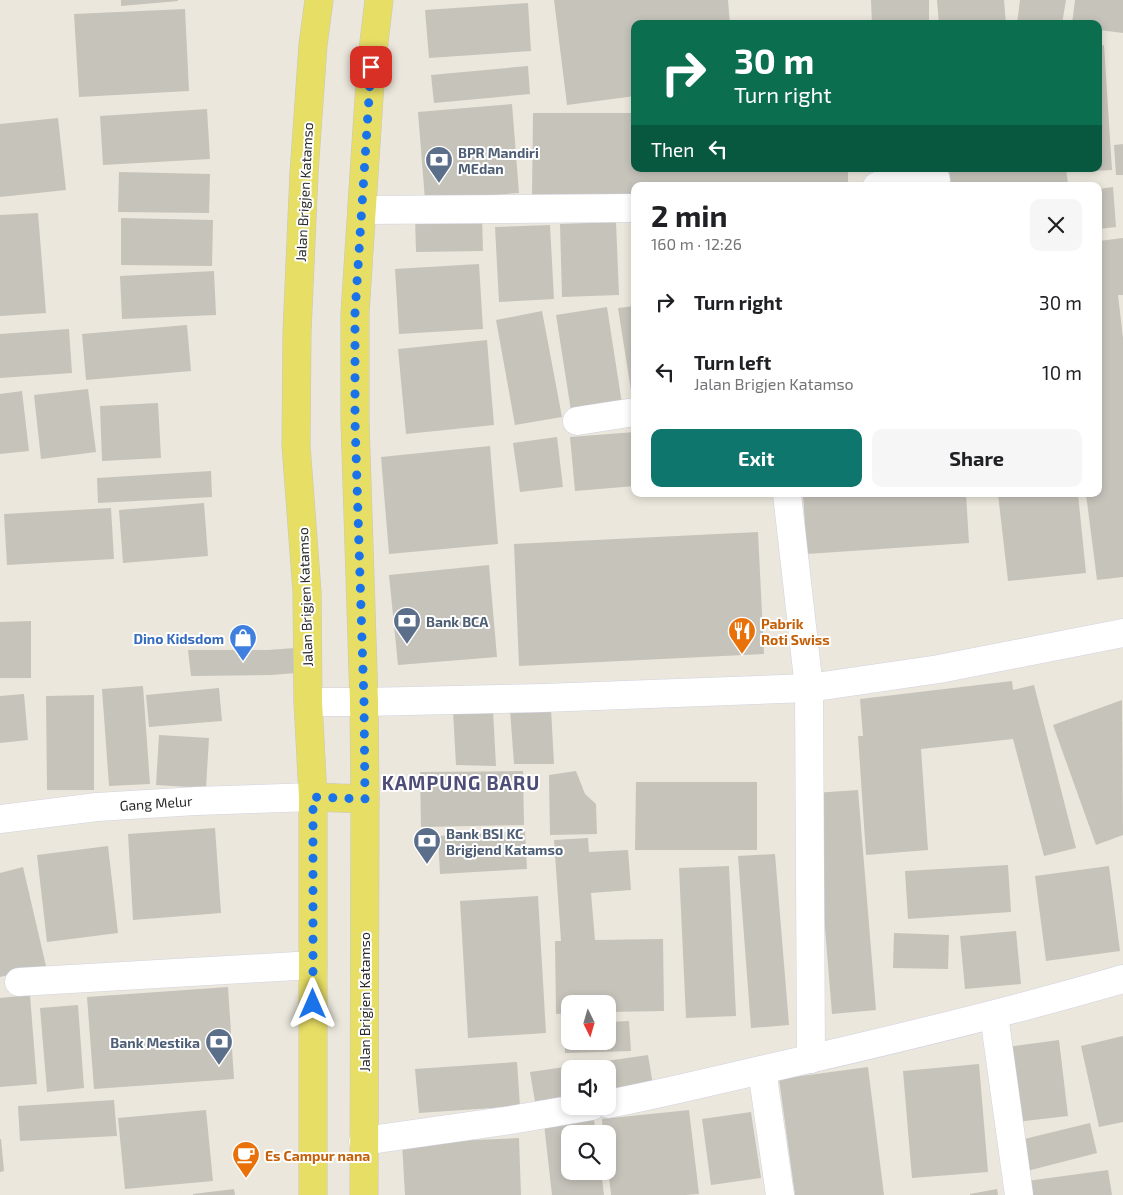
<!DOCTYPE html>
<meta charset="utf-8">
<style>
body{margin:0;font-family:"Exo 2",sans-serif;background:#f6f6f6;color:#202124;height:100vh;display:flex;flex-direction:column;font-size:19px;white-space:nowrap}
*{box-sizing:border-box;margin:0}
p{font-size:16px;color:#757577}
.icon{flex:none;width:28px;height:28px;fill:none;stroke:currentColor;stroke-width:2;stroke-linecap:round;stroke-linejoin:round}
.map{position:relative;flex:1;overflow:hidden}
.side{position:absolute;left:631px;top:182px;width:471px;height:315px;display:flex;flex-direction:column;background:#fff;border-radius:10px;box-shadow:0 2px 8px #0003}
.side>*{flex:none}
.hud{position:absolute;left:631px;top:20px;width:471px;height:152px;border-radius:10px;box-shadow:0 2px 8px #0003;background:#0b6e4f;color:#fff;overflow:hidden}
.needle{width:32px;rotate:175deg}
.buttons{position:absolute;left:561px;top:995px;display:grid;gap:10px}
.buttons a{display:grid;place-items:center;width:55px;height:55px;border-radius:10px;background:#fff;box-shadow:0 2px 8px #0003;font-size:25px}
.pin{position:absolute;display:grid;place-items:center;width:42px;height:42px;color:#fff;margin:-21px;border-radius:10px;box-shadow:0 2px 8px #0006}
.me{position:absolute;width:55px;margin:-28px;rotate:0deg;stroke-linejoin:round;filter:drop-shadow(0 0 4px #0008)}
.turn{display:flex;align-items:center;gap:18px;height:105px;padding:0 20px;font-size:22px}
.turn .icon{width:65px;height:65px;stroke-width:2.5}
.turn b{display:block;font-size:35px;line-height:42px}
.then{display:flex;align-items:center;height:48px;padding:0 20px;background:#0003;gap:10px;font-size:19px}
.round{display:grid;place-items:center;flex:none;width:52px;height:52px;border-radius:10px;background:#f6f6f6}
.headline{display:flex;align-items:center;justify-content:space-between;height:85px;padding:0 20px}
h1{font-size:30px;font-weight:700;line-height:38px}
.cta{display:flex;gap:10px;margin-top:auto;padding:10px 20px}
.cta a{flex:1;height:58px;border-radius:10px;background:#0f766e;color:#fff;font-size:20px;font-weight:700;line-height:58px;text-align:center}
.cta a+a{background:#f6f6f6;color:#202124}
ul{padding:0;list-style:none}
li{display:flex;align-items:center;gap:15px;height:70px;padding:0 20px}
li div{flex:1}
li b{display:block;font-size:19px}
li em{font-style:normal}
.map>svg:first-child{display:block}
</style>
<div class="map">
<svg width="1123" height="1195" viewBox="0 0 1123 1195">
<rect width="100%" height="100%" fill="#ebe7dc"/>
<!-- building -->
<g fill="#c6c3bb">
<path d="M 121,0 L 178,0 L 178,1 L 121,6 Z"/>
<path d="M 554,0 L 728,0 L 730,24 L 635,24 L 635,96 L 567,105 Z"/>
<path d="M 871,0 L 929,0 L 929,24 L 872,24 Z"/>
<path d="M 937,0 L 1004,0 L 1006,24 L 939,24 Z"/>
<path d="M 1020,0 L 1066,0 L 1062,24 L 1017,24 Z"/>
<path d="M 1075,0 L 1123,0 L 1123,33 L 1099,30 L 1099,24 L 1072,24 Z"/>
<path d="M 528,3 L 531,51 L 429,58 L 425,10 Z"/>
<path d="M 185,9 L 189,91 L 79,97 L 74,14 Z"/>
<path d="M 1104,45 L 1112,170 L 1076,172 L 1076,169 L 1099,169 L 1099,46 Z"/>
<path d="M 528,66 L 530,94 L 434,103 L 431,75 Z"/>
<path d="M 512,104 L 519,193 L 425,200 L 418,112 Z"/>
<path d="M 207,109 L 210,159 L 103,165 L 100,116 Z"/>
<path d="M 533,113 L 635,113 L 635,169 L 848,169 L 848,186 L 635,186 L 635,196 L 532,196 Z"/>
<path d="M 58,118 L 66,190 L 0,197 L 0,124 Z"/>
<path d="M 1123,144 L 1123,175 L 1116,175 L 1114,145 Z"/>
<path d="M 949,169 L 1066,169 L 1068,183 L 1050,186 L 951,186 Z"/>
<path d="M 119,172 L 210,174 L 209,213 L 118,212 Z"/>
<path d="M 1113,187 L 1116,227 L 1099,229 L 1099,189 Z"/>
<path d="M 38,213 L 46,313 L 0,316 L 0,215 Z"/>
<path d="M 482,215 L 483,251 L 416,252 L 415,217 Z"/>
<path d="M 121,218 L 213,220 L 212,266 L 121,265 Z"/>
<path d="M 616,222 L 619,295 L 562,297 L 560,224 Z"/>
<path d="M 631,223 L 635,223 L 635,266 L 634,266 Z"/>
<path d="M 550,225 L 554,299 L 499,302 L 495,227 Z"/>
<path d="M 1123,238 L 1123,295 L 1118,295 L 1123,338 L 1123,577 L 1097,580 L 1086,494 L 1099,494 L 1099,241 Z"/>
<path d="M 479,264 L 483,329 L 399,334 L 395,269 Z"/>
<path d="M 214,271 L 216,315 L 122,319 L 120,276 Z"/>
<path d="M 635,306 L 635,403 L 633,403 L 618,308 Z"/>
<path d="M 607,307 L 622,404 L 571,411 L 556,315 Z"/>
<path d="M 542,311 L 562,417 L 515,425 L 496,320 Z"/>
<path d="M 187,325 L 191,371 L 86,380 L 82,334 Z"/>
<path d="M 69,329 L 72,373 L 0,378 L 0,334 Z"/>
<path d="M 487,340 L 494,425 L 406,434 L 398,349 Z"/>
<path d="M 88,389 L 96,452 L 41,459 L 34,395 Z"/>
<path d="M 22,391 L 29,451 L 0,454 L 0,394 Z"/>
<path d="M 158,403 L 161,458 L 102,461 L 100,406 Z"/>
<path d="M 635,432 L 635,486 L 575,491 L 570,437 Z"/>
<path d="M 557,437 L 563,487 L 520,492 L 513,443 Z"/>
<path d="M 490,446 L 498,544 L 389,554 L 381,457 Z"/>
<path d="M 211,471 L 212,497 L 98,503 L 97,478 Z"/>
<path d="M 803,494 L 966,494 L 969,543 L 807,554 Z"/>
<path d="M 998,494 L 1078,494 L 1086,573 L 1008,581 Z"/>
<path d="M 204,503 L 208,556 L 123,563 L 119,510 Z"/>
<path d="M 111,508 L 114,559 L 7,565 L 4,514 Z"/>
<path d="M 758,532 L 764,654 L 519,666 L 514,544 Z"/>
<path d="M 489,565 L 497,657 L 398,665 L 389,575 Z"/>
<path d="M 31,621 L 31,678 L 0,678 L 0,622 Z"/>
<path d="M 295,648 L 296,673 L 271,675 L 191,676 L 188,650 L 267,650 Z"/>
<path d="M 1012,681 L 1013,690 L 1034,685 L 1076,848 L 1044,856 L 1013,739 L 921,749 L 928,850 L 866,855 L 858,736 L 863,736 L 860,699 Z"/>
<path d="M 143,686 L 150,784 L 109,786 L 102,689 Z"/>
<path d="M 219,688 L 222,721 L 149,727 L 146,695 Z"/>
<path d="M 24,694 L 28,740 L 0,743 L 0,696 Z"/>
<path d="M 94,695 L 94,790 L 47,790 L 46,696 Z"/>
<path d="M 1122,700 L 1123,835 L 1096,845 L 1053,725 Z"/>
<path d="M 551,709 L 554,764 L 514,764 L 510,710 Z"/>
<path d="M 453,711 L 493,711 L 496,766 L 456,765 Z"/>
<path d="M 159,735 L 209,738 L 206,788 L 156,785 Z"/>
<path d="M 523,771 L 524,825 L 421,827 L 420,772 Z"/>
<path d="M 576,771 L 585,794 L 596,804 L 597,834 L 550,835 L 549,775 Z"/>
<path d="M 636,782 L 757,782 L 757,850 L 635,850 Z"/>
<path d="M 858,790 L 876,1010 L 832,1014 L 814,793 Z"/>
<path d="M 215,828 L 221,913 L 133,920 L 128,834 Z"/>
<path d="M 525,831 L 527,869 L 440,874 L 438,836 Z"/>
<path d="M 588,838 L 589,852 L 628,850 L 631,890 L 591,893 L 595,940 L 663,939 L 664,1011 L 608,1012 L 608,1004 L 570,1004 L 570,1013 L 556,1014 L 555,941 L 561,941 L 554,840 Z"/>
<path d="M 108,846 L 118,933 L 47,942 L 37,855 Z"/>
<path d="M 775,854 L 789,1025 L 751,1028 L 738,856 Z"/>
<path d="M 1008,865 L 1011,912 L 908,919 L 905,871 Z"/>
<path d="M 729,866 L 736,1016 L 686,1018 L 679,868 Z"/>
<path d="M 1109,866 L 1120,951 L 1046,961 L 1035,876 Z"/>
<path d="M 23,867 L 46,966 L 0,977 L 0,873 Z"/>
<path d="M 538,896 L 546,1033 L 468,1038 L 460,901 Z"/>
<path d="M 1016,931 L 1021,984 L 965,989 L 960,936 Z"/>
<path d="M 894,933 L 949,935 L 948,969 L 893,968 Z"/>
<path d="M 228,987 L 234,1079 L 94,1089 L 87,997 Z"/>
<path d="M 30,995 L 37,1084 L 0,1087 L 0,998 Z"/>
<path d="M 78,1005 L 84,1088 L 47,1092 L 40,1008 Z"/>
<path d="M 629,1021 L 631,1051 L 565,1053 L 564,1024 L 570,1023 L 570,1041 L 608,1041 L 608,1022 Z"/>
<path d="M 1123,1036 L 1123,1122 L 1099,1127 L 1081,1046 Z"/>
<path d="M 1059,1040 L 1068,1116 L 1016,1122 L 1007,1047 Z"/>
<path d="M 648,1055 L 653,1085 L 608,1091 L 608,1069 L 570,1069 L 570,1097 L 535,1102 L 530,1072 Z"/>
<path d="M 517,1062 L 520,1106 L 419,1113 L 415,1069 Z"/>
<path d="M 979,1064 L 988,1172 L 912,1178 L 903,1071 Z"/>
<path d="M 868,1067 L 884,1195 L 795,1195 L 779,1079 Z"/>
<path d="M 114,1100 L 117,1136 L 20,1141 L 18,1106 Z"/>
<path d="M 206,1110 L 213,1181 L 125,1189 L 118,1118 Z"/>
<path d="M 689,1110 L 699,1194 L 686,1195 L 611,1195 L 608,1168 L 608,1134 L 603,1134 L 602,1119 Z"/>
<path d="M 751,1112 L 761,1178 L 711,1185 L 702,1119 Z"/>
<path d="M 594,1119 L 596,1134 L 570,1134 L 570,1171 L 601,1171 L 604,1195 L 552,1195 L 544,1124 Z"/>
<path d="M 1090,1123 L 1097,1153 L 1027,1171 L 1020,1140 Z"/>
<path d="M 519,1138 L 521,1195 L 405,1195 L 402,1143 Z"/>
<path d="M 0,1139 L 1,1139 L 4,1171 L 0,1172 Z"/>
<path d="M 1108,1170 L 1112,1195 L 1029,1195 L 1027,1181 Z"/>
<path d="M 234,1189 L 235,1195 L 193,1195 L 193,1194 Z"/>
<path d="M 997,1189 L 998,1195 L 970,1195 L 970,1194 Z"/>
</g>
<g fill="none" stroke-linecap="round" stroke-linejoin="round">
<defs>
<g id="minor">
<path d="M 877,186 L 884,183 L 936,180"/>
<path d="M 362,210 L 635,208"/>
<path d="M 577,421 L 635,412"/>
<path d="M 787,494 L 809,688 L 811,1059"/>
<path d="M 308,702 L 364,702 L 543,698 L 809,688 L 939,669 L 1123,633"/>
<path d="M 0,819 L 97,807 L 196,801 L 313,797"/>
<path d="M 19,982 L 313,965"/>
<path d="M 994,1015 L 1019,1195"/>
<path d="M 762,1070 L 780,1195"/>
<path d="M 608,1104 C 662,1094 716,1080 770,1068 C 889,1041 1006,1013 1123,979"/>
<path d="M 363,1141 L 511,1120 L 592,1106"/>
</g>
<g id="primary">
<path d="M 313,797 L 365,799"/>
<path d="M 313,1195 L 313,797 L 308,702 L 307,592 L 296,445 L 297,332 L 304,173 L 313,45 L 319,0"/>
<path d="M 364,1195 L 365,799 L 364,702 L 355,421 L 355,313 L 371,67 L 379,0"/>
</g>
</defs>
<!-- minor casing -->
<use href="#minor" stroke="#d1d2e1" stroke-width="29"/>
<!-- primary casing -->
<use href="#primary" stroke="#c7c7c7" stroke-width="29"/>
<!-- minor -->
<use href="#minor" stroke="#fff" stroke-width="28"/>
<!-- primary -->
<use href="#primary" stroke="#e7de65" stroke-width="28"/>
</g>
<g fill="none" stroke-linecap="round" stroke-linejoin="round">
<!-- route -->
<path stroke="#1a73e8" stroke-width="9" stroke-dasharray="0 16.2" d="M 313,1004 L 313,797 L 365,799 L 364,702 L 355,421 L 355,313 L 371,67"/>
</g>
<!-- icons -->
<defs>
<symbol id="bank-pin" viewBox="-11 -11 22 30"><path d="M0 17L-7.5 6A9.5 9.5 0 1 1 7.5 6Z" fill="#5c6f8a" stroke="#fff"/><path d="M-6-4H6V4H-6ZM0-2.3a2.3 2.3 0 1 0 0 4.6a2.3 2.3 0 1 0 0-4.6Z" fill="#fff"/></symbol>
<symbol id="restaurant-pin" viewBox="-11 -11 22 30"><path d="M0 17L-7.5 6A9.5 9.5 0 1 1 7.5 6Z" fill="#e8710a" stroke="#fff"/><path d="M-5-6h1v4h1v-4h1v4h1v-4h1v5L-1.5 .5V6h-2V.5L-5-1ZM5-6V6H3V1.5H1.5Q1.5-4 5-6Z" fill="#fff"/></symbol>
<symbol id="shop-pin" viewBox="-11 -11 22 30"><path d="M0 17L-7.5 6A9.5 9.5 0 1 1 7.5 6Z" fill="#3f7fe0" stroke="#fff"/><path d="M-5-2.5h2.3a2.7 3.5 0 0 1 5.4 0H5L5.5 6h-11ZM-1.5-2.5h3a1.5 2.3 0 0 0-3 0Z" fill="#fff"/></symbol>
<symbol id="cafe-pin" viewBox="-11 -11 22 30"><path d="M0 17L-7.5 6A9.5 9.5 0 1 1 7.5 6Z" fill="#e8710a" stroke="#fff"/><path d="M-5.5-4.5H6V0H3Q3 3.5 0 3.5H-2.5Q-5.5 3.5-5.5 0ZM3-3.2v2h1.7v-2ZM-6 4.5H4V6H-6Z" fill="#fff"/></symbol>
</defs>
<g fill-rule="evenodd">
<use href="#bank-pin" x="423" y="144" width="32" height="43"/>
<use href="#bank-pin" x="391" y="605" width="32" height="43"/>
<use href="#restaurant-pin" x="726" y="615" width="32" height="43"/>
<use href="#shop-pin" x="227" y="622" width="32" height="43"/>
<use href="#bank-pin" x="411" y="825" width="32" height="43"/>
<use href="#bank-pin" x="203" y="1026" width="32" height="43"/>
<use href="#cafe-pin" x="230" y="1139" width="32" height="43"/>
</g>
<g text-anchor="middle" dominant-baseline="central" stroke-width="4" stroke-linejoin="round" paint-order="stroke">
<!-- service labels -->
<g font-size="14" font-weight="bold" fill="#4e5e75" stroke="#fff" text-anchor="start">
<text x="458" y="152">BPR Mandiri<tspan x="458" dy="16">MEdan</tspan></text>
<text x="426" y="621">Bank BCA</text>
<text x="446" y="833">Bank BSI KC<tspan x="446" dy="16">Brigjend Katamso</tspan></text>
<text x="200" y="1042" text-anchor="end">Bank Mestika</text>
</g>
<!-- street labels -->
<g font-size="14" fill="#292929" stroke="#fff">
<text transform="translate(304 192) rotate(-87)">Jalan Brigjen Katamso</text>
<text transform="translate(305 597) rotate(-92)">Jalan Brigjen Katamso</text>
<text transform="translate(156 803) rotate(-4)">Gang Melur</text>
<text transform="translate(364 1002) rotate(-90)">Jalan Brigjen Katamso</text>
</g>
<!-- food labels -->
<g font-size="14" font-weight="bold" fill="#c56008" stroke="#fff" text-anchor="start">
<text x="761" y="623">Pabrik<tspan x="761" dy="16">Roti Swiss</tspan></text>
<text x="265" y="1155">Es Campur nana</text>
</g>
<!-- shop labels -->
<g font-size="14" font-weight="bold" fill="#366cbe" stroke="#fff" text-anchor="end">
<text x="224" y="638">Dino Kidsdom</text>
</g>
<!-- district labels -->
<g font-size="19" font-weight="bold" letter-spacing="1" fill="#4d4d77" stroke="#fff">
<text x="461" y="782">KAMPUNG BARU</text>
</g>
</g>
</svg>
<div class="buttons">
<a><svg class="needle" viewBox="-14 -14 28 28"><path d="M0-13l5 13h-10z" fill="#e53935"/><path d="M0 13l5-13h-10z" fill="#757577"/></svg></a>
<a><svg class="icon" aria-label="sound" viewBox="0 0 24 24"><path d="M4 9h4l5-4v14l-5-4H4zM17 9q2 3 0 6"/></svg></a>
<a><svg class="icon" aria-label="search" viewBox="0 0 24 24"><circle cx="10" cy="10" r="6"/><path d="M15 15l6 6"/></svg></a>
</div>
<div class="pin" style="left:371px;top:67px;background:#d93025"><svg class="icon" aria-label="arrive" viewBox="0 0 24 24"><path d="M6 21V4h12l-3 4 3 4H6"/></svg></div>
<svg class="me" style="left:313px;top:1004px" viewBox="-20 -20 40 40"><path d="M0-17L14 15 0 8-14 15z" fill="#1a73e8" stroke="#fff" stroke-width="4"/></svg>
<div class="hud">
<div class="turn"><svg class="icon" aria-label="right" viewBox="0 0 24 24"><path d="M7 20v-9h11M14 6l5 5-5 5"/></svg><div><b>30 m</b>Turn right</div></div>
<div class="then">Then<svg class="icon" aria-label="left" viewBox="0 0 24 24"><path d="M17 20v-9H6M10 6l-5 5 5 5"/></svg></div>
</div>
<section class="side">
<div class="headline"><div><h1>2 min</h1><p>160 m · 12:26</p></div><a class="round"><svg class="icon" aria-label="close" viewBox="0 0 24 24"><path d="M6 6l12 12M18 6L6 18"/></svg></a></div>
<ul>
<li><svg class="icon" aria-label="right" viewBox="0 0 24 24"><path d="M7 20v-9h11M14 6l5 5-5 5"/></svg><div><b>Turn right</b></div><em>30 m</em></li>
<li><svg class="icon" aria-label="left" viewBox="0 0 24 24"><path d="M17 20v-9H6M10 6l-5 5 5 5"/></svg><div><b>Turn left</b><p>Jalan Brigjen Katamso</p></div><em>10 m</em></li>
</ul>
<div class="cta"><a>Exit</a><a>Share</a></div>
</section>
</div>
